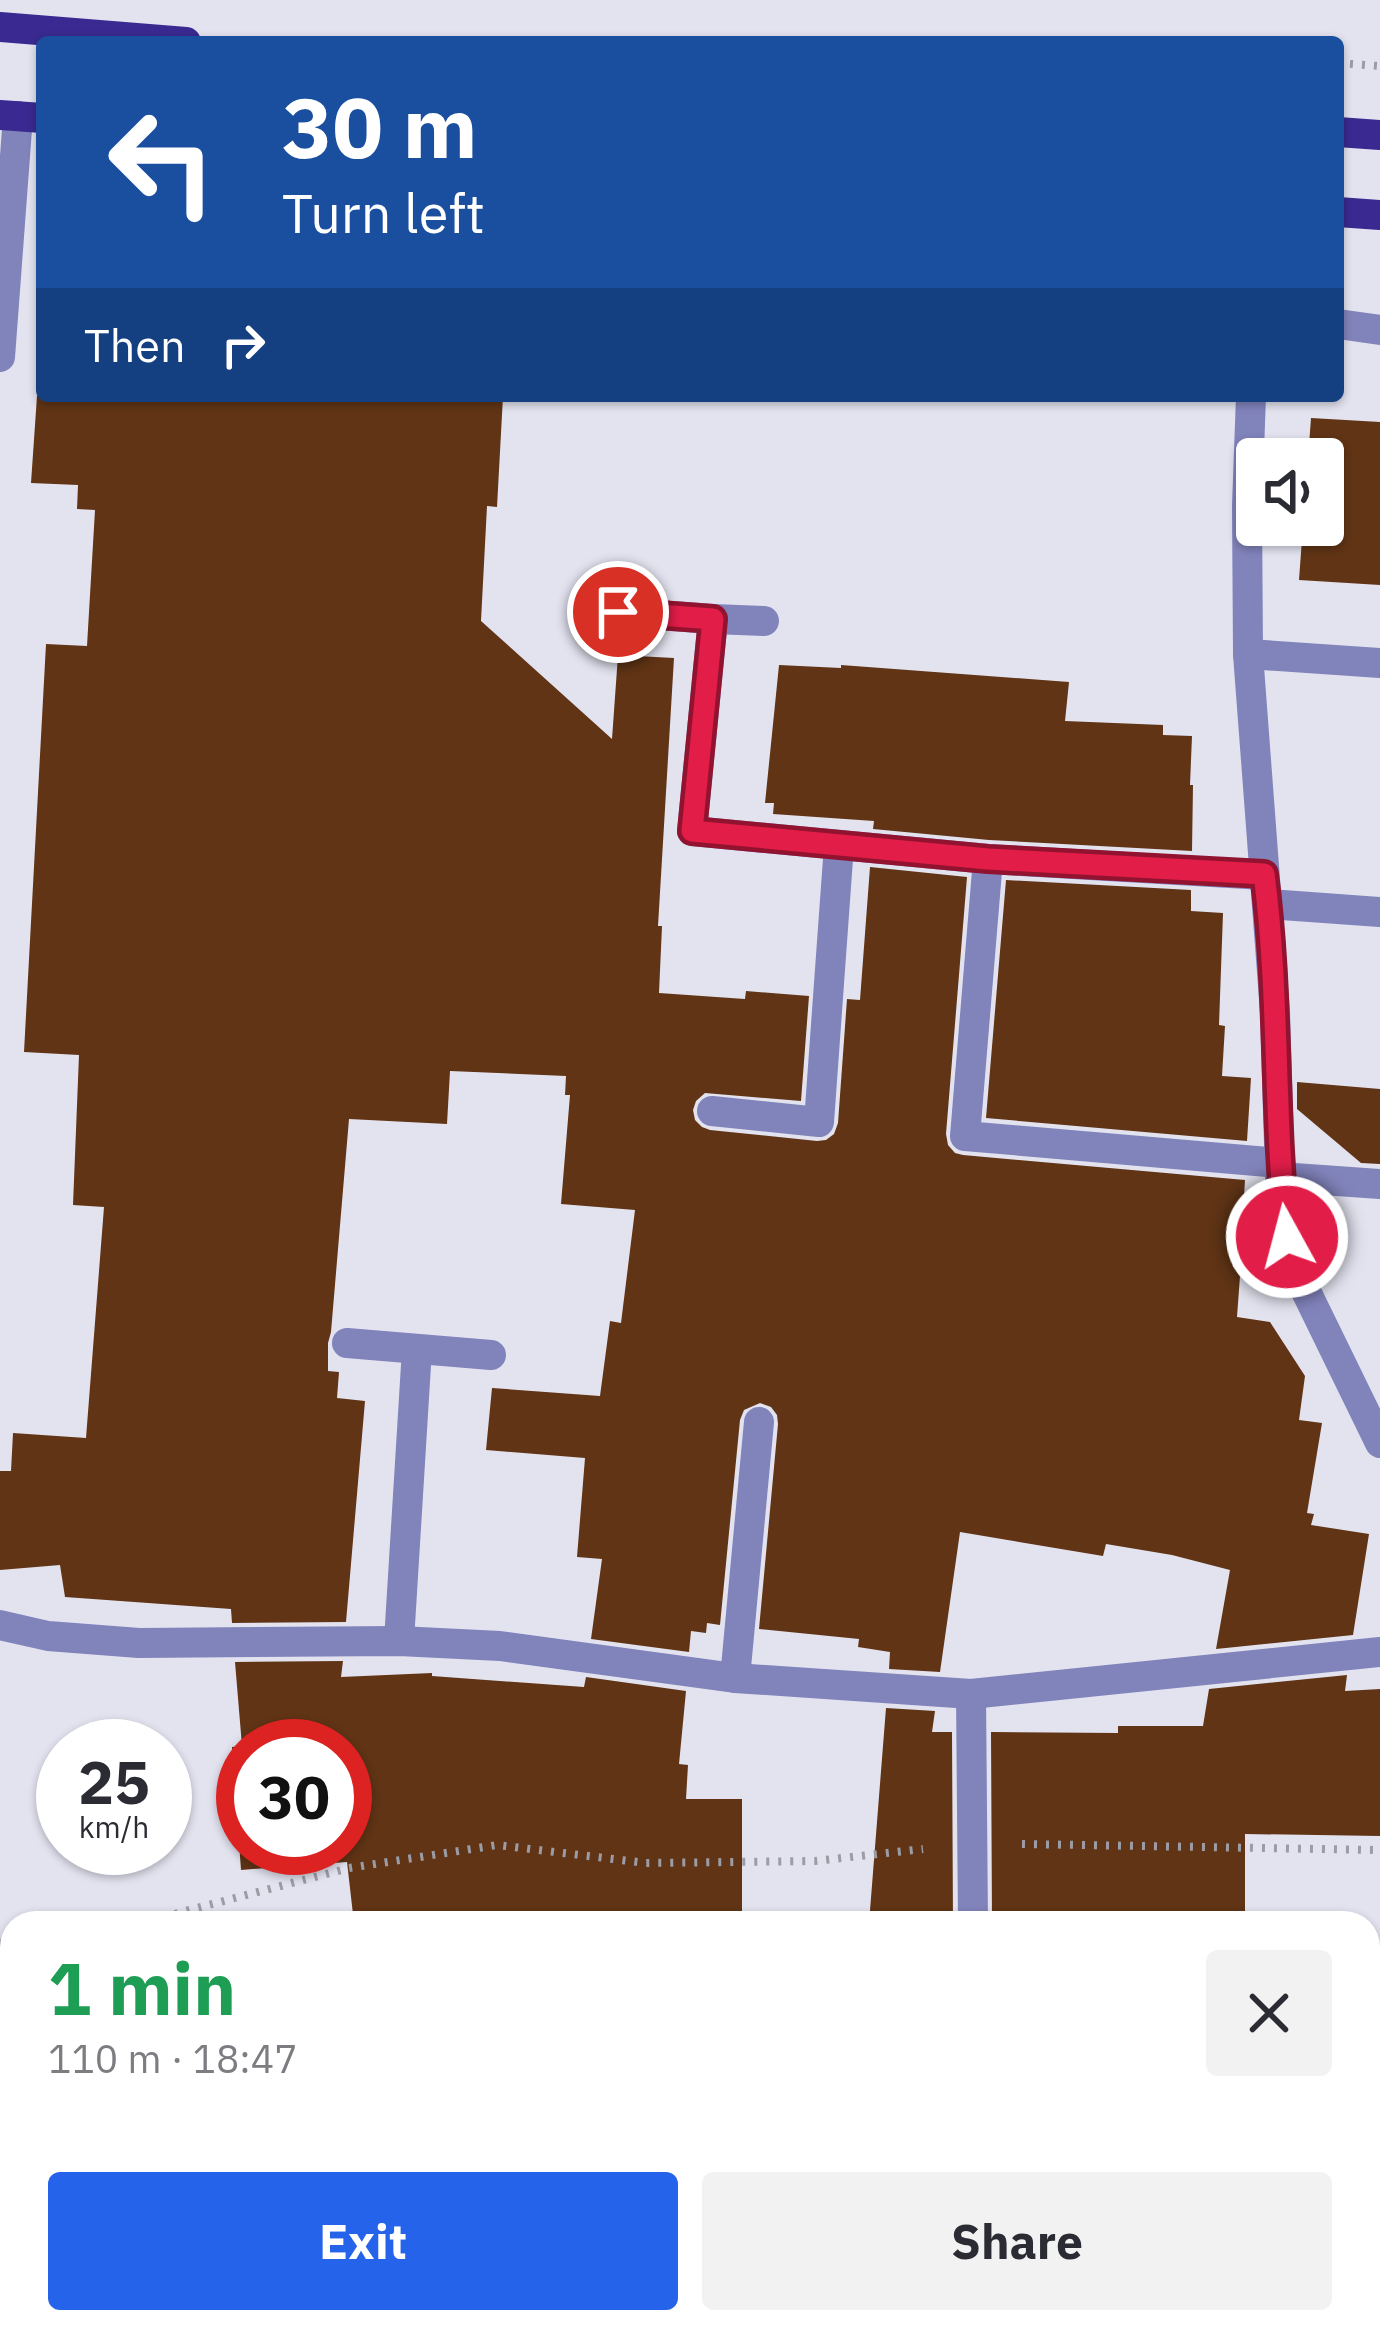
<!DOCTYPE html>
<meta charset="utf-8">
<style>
body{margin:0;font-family:"IBM Plex Sans",sans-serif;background:#f2f2f3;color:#2b2b33;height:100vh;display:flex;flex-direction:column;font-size:45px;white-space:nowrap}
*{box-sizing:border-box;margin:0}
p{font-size:39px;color:#7c7c81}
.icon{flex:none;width:66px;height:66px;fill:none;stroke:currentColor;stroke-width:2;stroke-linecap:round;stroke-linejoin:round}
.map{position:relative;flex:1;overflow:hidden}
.side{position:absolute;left:0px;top:1911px;width:1380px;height:423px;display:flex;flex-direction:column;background:#fff;border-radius:36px 36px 0 0;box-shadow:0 3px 9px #0004}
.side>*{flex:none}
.hud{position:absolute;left:36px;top:36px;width:1308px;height:366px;border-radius:12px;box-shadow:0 3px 9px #0004;background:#1a4fa0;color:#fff;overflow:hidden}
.fabs{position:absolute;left:1236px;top:438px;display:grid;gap:24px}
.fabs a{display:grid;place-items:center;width:108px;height:108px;border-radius:12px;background:#fff;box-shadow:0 3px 9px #0004;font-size:60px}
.speed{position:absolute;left:36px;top:1719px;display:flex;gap:24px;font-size:60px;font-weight:700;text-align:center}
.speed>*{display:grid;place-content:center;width:156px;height:156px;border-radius:50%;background:#fff;box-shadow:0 3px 9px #0004;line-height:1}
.speed small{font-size:30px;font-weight:400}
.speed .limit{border:18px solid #d22;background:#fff;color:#111}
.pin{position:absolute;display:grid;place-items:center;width:102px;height:102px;color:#fff;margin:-51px;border:6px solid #fff;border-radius:50%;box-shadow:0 3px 12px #0007}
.me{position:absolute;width:132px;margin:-66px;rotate:353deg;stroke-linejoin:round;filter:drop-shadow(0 0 9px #0008)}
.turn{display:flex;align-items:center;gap:42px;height:252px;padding:0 48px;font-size:54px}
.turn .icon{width:156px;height:156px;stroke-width:2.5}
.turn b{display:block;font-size:84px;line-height:102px}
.then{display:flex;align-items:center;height:114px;padding:0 48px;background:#0003;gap:24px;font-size:45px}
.round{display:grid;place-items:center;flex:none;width:126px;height:126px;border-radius:12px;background:#f2f2f3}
.summary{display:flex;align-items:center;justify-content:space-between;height:204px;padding:0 48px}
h1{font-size:72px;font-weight:700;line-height:90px;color:#1e9e55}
.primary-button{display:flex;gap:24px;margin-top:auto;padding:24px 48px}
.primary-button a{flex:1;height:138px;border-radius:12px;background:#2563eb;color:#fff;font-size:48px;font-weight:700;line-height:138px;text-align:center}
.primary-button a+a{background:#f2f2f3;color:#2b2b33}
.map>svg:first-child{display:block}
</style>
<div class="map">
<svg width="1380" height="2332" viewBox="0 0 1380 2332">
<rect width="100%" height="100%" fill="#e3e3f0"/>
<!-- building -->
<g fill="#603415" fill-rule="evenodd">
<path d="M 37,396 L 503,396 L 497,507 L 487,506 L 481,621 L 612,739 L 618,655 L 674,658 L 658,926 L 662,926 L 659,993 L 745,999 L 746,991 L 809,996 L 801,1101 L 705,1093 L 696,1101 L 693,1110 L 695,1120 L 702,1127 L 710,1130 L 817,1141 L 826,1140 L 834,1134 L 838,1123 L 847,999 L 860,1000 L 870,867 L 967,877 L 946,1134 L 948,1145 L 955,1153 L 963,1155 L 1245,1180 L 1240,1265 L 1232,1265 L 1240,1276 L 1237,1317 L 1270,1322 L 1305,1376 L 1299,1420 L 1322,1423 L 1307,1513 L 1314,1514 L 1311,1525 L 1369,1534 L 1353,1635 L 1216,1649 L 1230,1570 L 1172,1555 L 1106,1544 L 1103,1556 L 960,1532 L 940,1672 L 889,1669 L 890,1652 L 858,1647 L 859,1639 L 759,1629 L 778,1424 L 777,1415 L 771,1407 L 760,1403 L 744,1410 L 740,1420 L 720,1625 L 707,1623 L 706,1633 L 691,1631 L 689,1652 L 591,1639 L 602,1559 L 577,1557 L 585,1458 L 486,1450 L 492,1388 L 600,1396 L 610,1321 L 621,1323 L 635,1210 L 561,1204 L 570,1095 L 565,1095 L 566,1076 L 450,1071 L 447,1124 L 349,1119 L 331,1332 L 328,1343 L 328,1371 L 339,1372 L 337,1398 L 365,1401 L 346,1622 L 232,1623 L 231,1609 L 65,1597 L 60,1565 L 0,1570 L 0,1471 L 11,1471 L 13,1433 L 86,1438 L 104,1207 L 73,1205 L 79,1055 L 24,1052 L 46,644 L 87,646 L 95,510 L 77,509 L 78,485 L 31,483 Z"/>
<path d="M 1311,418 L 1380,422 L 1380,585 L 1299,580 L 1303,525 L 1323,525 L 1323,459 L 1308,459 Z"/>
<path d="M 779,665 L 841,668 L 841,665 L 1069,682 L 1065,721 L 1163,725 L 1163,735 L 1192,736 L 1190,785 L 1193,785 L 1192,851 L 989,840 L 873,829 L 874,821 L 773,814 L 774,803 L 765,803 Z"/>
<path d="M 1006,880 L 1191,890 L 1191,911 L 1223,913 L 1219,1025 L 1225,1026 L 1222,1076 L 1251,1078 L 1247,1141 L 986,1118 Z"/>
<path d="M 1297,1082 L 1380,1089 L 1380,1164 L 1361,1163 L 1297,1109 Z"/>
<path d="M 343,1661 L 341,1677 L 432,1673 L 432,1676 L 584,1687 L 586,1677 L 686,1691 L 679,1764 L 688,1765 L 686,1799 L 742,1799 L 742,1923 L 354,1923 L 347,1862 L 241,1870 L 232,1747 L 242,1746 L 235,1662 ZM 243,1746 L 345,1746 L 345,1848 L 243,1848 Z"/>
<path d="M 1347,1675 L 1345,1691 L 1380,1689 L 1380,1836 L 1245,1834 L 1245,1923 L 992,1923 L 991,1732 L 1118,1733 L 1118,1726 L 1203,1726 L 1209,1689 Z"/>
<path d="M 886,1708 L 935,1711 L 932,1732 L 952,1732 L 953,1923 L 869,1923 Z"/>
</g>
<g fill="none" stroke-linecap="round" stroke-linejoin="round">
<!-- path -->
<g stroke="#9b9ca5" stroke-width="8" stroke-dasharray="3 9" stroke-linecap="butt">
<path d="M 1338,63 L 1379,66"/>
<path d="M 1022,1844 L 1380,1850"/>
<path d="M 128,1923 L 159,1918 L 349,1868 L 497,1845 L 646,1863 L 815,1861 L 923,1849"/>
<path d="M 0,1943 L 12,1941"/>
</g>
<!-- service -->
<g stroke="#8183bb" stroke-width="30">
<path d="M 618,612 L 713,619 L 692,831 L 988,859 L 1264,875"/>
<path d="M 1248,654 L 1380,663"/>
<path d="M 988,859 L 965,1136 L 1279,1163"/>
<path d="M 1268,904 L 1380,912"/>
<path d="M 712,1111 L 819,1122 L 839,845"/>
<path d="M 1280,1177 L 1380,1184"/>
<path d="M 347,1343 L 491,1355"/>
<path d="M 399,1641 L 417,1349"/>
<path d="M 735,1678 L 759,1422"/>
</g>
<!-- minor -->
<g stroke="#8183bb" stroke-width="30">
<path d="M 1338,324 L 1380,330"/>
<path d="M 0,357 L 18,116"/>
<path d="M 1251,396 L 1247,506 L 1248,654 L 1275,1012 L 1280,1177 L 1287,1237 L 1298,1275 L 1380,1443"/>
<path d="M 713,619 L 764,621"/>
<path d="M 0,1625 L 48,1636 L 139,1643 L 399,1641 L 500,1646 L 735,1678 L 971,1694 L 1380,1652"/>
<path d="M 971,1694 L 973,1923"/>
<path d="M 1368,2253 L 1380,2252"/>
<path d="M 974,2322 L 974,2332"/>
<path d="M 0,2329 L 39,2322"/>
</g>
<!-- primary -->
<g stroke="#3a2990" stroke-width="30">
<path d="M 0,27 L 186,42"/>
<path d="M 0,115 L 42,118"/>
<path d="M 1338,132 L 1380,135"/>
<path d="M 1338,212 L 1380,215"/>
</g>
</g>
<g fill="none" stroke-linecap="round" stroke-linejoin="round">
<defs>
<path id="route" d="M 618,612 L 713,619 L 692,831 L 988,859 L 1264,874 C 1280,995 1273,1116 1287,1237"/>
</defs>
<!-- route casing -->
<use href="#route" stroke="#92132f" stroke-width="30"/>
<!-- route -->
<use href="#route" stroke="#e11d48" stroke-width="21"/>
</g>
</svg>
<div class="fabs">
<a><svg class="icon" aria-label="sound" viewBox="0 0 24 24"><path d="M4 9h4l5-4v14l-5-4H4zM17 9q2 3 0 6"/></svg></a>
</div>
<div class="speed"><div>25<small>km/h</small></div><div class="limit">30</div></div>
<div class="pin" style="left:618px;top:612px;background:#d93025"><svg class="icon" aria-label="arrive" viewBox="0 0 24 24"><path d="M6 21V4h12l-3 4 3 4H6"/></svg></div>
<svg class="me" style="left:1287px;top:1237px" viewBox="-20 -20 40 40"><circle r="17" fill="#e11d48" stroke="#fff" stroke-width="3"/><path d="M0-11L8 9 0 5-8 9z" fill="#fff"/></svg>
<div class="hud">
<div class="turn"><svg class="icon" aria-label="left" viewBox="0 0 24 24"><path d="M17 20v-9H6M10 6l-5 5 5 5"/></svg><div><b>30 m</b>Turn left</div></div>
<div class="then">Then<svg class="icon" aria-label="right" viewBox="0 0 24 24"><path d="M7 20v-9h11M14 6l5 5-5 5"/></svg></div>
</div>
<section class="side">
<div class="summary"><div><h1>1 min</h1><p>110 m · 18:47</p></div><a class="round"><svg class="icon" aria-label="close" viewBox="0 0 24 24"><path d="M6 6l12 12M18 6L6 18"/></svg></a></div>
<div class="primary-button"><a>Exit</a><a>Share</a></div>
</section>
</div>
